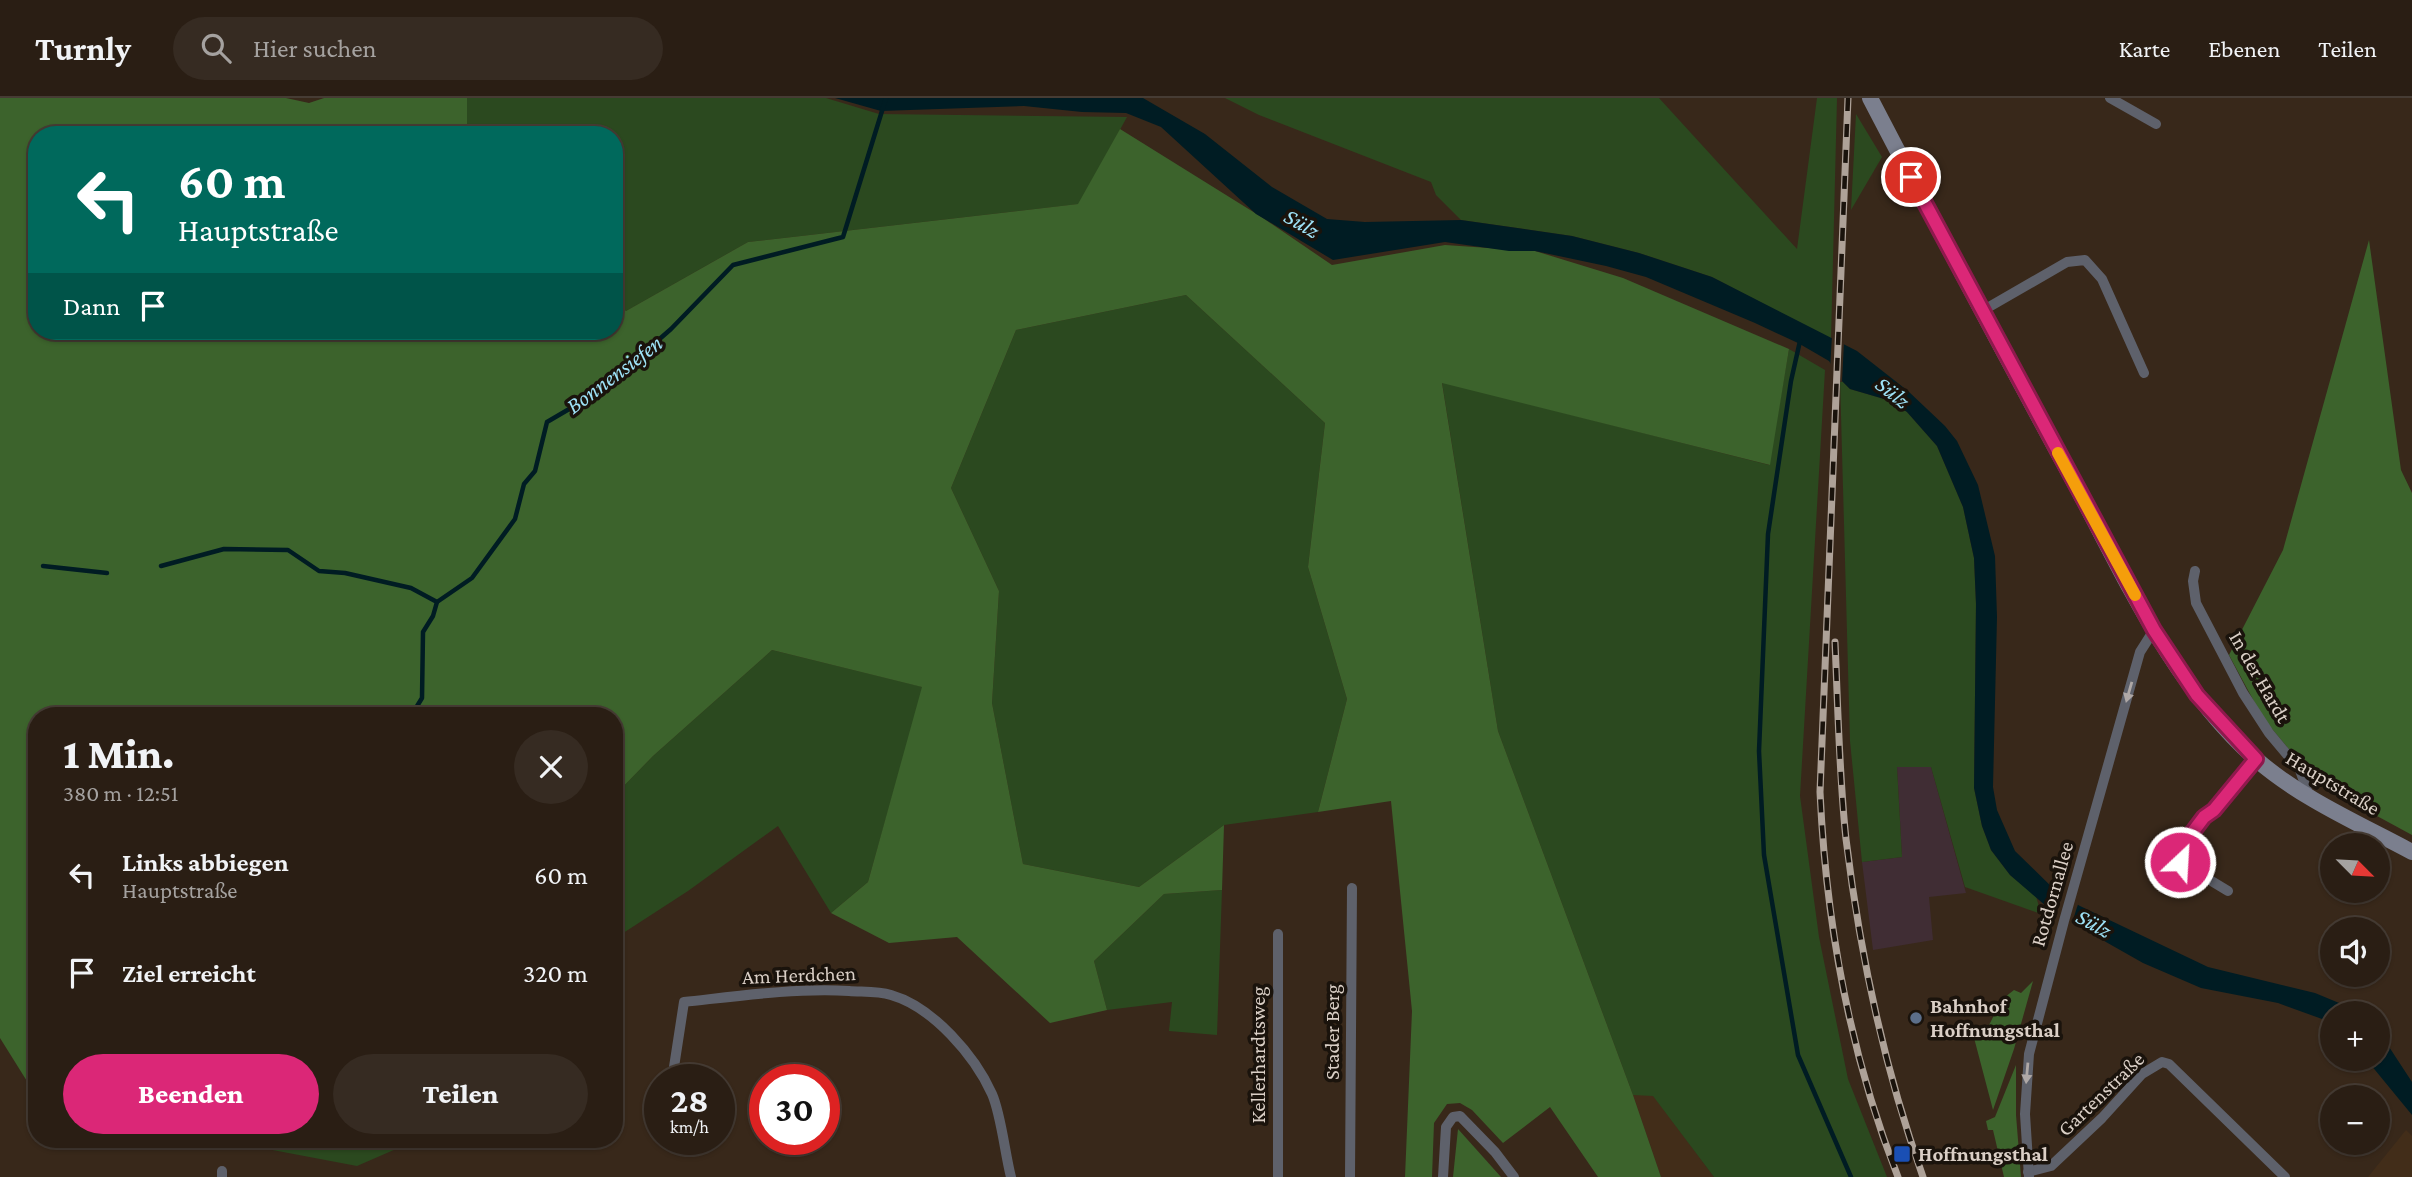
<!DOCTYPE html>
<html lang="de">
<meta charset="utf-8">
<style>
body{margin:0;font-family:"Crimson Pro",serif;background:#362b22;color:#f1f3f6;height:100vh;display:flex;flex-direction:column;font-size:26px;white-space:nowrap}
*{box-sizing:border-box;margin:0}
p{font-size:23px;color:#a5a2a0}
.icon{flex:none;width:38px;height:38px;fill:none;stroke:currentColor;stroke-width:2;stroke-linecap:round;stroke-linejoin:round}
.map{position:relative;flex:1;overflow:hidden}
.side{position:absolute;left:28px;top:609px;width:595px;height:441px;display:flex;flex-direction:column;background:#2a1e14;border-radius:28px;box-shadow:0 2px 5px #0004,0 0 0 2px #463c34}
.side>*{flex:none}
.top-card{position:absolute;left:28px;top:28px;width:595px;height:214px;border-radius:28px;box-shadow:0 2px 5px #0004,0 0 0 2px #463c34;background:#00695c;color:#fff;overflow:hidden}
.needle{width:46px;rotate:114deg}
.tools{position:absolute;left:2320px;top:735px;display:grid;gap:14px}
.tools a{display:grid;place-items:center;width:70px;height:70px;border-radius:50%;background:#2a1e14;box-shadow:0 2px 5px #0004,0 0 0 2px #463c34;font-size:35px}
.speed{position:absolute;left:644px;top:966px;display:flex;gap:14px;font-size:35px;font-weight:700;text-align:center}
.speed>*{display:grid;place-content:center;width:91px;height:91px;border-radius:50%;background:#2a1e14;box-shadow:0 2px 5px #0004,0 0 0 2px #463c34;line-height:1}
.speed small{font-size:18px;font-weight:400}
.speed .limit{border:10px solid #d22;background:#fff;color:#111}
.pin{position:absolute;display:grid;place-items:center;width:60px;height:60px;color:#fff;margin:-30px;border:4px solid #fff;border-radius:50%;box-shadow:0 2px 7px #0007}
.me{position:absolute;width:77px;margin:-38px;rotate:25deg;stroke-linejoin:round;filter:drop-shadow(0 0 5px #0008)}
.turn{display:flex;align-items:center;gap:24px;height:147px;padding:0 35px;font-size:32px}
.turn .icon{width:91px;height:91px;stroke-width:2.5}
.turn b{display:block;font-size:49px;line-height:60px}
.then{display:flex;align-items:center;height:66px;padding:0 35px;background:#0003;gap:14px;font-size:26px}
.round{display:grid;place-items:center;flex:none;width:74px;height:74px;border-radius:37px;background:#362b22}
.headline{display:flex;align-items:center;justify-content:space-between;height:119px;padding:0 35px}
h1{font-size:42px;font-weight:800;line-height:52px}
.action{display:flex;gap:14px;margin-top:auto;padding:14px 35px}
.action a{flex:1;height:80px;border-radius:42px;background:#db2777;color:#fff;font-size:28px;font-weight:800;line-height:80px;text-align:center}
.action a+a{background:#362b22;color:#f1f3f6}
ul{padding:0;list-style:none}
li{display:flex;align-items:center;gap:21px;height:98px;padding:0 35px}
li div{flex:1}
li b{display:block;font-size:26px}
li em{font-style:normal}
header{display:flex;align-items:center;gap:42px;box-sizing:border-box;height:98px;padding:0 35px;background:#2a1e14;border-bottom:2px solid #463c34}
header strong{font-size:33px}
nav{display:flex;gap:38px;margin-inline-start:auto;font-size:24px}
.search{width:490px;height:63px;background:#362b22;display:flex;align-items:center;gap:18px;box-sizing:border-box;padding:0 24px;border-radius:38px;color:#a5a2a0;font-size:26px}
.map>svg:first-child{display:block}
</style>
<header>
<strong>Turnly</strong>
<div class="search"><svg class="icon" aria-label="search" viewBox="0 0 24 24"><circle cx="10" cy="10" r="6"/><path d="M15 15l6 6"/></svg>Hier suchen</div>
<nav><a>Karte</a><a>Ebenen</a><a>Teilen</a></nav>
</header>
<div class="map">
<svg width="2412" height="1079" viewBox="0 0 2412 1079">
<rect width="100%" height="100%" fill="#38281a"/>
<!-- built -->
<g fill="#422d19">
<path d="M 1633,997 L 1653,997 L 1714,1079 L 1661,1079 Z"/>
<path d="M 2406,1032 L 2412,1038 L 2412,1079 L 2368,1079 Z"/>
</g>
<!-- industrial -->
<path fill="#402d34" d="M 1897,669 L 1931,669 L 1966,795 L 1929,799 L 1933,842 L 1873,852 L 1862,764 L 1902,759 Z"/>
<!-- green -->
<g fill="#2b491f">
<path d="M 467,0 L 826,0 L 879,16 L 1127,19 L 1079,106 L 748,144 L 626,213 L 614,201 L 614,37 L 467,37 Z"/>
<path d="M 1225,0 L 1659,0 L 1797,151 L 1817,0 L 1837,0 L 1831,241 L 1712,179 L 1639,155 L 1572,138 L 1461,122 L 1436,97 L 1431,84 L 1259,17 Z"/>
<path d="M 1856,16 L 1882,59 L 1851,112 Z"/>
<path d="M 1186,197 L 1325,325 L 1308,469 L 1347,601 L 1318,714 L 1224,727 L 1139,789 L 1023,766 L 992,605 L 999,493 L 951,390 L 1016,232 Z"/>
<path d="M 1789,251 L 1825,272 L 1800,698 L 1819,839 L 1848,981 L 1887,1079 L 1714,1079 L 1653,998 L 1633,997 L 1498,633 L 1442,284 L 1769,367 Z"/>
<path d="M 1840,281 L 1850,291 L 1891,303 L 1907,314 L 1937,348 L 1963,409 L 1974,460 L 1976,506 L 1974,690 L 1982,728 L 1991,752 L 2010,777 L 2036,798 L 2041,816 L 1965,789 L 1931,669 L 1897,669 L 1902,759 L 1862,764 L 1850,643 Z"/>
<path d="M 772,552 L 923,589 L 868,784 L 831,815 L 778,728 L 688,793 L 614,841 L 614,698 L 653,658 Z"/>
<path d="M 1222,792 L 1217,937 L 1169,933 L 1172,904 L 1107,912 L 1094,863 L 1164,796 Z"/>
<path d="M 215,1041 L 419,1041 L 357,1068 Z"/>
</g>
<!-- forest -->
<g fill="#3c632c">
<path d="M 0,0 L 286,0 L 309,5 L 324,0 L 467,0 L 467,37 L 37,37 L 37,233 L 614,233 L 614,201 L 626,213 L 748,144 L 1078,106 L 1120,31 L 1263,120 L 1332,167 L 1445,147 L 1535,153 L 1623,180 L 1789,251 L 1770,367 L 1442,285 L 1498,633 L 1633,997 L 1661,1079 L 1598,1079 L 1550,1009 L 1503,1045 L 1472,1012 L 1460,1005 L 1447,1006 L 1434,1025 L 1432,1079 L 1405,1079 L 1412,913 L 1391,703 L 1318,714 L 1347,601 L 1308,469 L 1325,325 L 1186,197 L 1016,232 L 951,390 L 999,493 L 992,605 L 1023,766 L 1139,789 L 1224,727 L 1222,792 L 1164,796 L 1094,863 L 1107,912 L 1050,925 L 957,839 L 889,845 L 831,815 L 868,784 L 922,589 L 772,552 L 653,658 L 614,698 L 614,618 L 37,618 L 35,996 L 0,940 Z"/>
<path d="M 2369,142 L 2401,372 L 2412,395 L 2412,737 L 2318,686 L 2263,620 L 2229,557 L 2283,452 Z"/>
<path d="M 2033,883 L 2014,951 L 1993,1012 L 1973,936 L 1986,932 C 1998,913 1995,906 2014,892 L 2021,895 Z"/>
<path d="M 2016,967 L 2016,1017 L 2021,1079 L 2004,1079 L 1993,1032 L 1988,1032 L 1986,1023 L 1995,1019 Z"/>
<path d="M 1458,1031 L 1501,1079 L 1453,1079 Z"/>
</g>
<!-- water -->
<g fill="#001c23">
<path d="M 835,0 L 1143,0 L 1205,36 L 1272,89 L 1327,121 L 1365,124 L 1461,122 L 1572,138 L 1639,155 L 1712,179 L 1857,253 L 1908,293 L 1945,328 L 1957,343 L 1978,387 L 1995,458 L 1997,519 L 1993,689 L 1997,712 L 2015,753 L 2059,796 L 2080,808 L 2208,869 L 2315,895 L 2344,907 L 2358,915 L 2333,915 L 2333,925 L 2278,905 L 2201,890 L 2143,865 L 2053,814 L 2010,777 L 1991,752 L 1982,728 L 1974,690 L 1976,506 L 1974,460 L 1963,409 L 1937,348 L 1907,314 L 1891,303 L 1850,291 L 1840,281 L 1829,263 L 1798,245 L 1755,225 L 1646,179 L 1606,168 L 1535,153 L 1509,153 L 1445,144 L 1333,162 L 1256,116 L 1161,29 L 1126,15 L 1082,14 L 1024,8 L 881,13 Z"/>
<path d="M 2378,932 L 2412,984 L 2412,1017 L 2366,961 L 2378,961 Z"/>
</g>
<!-- pier -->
<g fill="#38281a">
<path d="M 1832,238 L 1844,244 L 1842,284 L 1837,284 L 1830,271 Z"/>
<path d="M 2061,793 L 2079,803 L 2072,825 L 2053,818 Z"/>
</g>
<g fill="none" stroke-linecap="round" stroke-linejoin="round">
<!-- stream -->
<g stroke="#001c23" stroke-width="4.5">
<path d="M 1800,243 L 1791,283 L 1768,436 L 1759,653 L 1764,757 L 1798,957 L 1851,1079"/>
<path d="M 43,468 L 107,475"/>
<path d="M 161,468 L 224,451 L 288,452 L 319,473 L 345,475 L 411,490 L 437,504"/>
<path d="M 411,618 L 422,600 L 423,534 L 433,518 L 437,504 L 472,480 L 515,421 L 524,386 L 535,373 L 547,324 L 600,293 L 671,231 L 733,167 L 843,139 L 886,0"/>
</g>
<!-- street -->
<g stroke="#5e616b" stroke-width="10">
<path d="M 2110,0 L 2156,26"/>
<path d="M 1982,213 L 2067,164 L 2085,162 L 2102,181 L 2144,275"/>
<path d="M 2195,473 L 2193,483 L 2196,505 L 2243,595 L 2269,635 L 2300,672 L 2309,698"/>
<path d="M 2228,793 L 2180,764 L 2181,751 L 2204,719 L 2214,712 L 2256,661"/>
<path d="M 1278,836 L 1278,1079"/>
<path d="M 672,982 L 684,904 C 739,898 794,890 849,893 C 863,894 878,893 891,897 C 933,909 975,958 992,996 C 1001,1016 1005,1056 1011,1079"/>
<path d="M 222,1073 L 222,1079"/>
<path d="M 2028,1074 L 2051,1068 L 2102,1020 L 2142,976 L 2162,964 L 2169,966 L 2285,1079"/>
<path d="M 1350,1079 L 1352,790"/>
<path d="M 1443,1079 L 1446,1029 L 1453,1019 L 1460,1018 L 1495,1054 L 1514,1079"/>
<path d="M 2029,1079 L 2025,1016 L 2029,956 L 2064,823 L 2140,554 L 2154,532"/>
</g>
<!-- secondary -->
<path stroke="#7b7f8e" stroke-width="16" d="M 1870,0 C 1937,129 2005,257 2074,384 C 2126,481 2173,588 2257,662 C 2302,701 2360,726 2412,754"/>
<defs>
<g id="rail">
<path d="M 1848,0 L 1820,694 C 1826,824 1850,957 1898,1079"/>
<path d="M 1835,544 C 1838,610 1839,676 1846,741 C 1860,856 1884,970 1923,1079"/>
</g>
</defs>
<!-- rail casing -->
<use href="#rail" stroke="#aea298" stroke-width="7"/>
<!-- rail -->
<use href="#rail" stroke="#1a130c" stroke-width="4.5" stroke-dasharray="13" stroke-linecap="butt"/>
</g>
<!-- one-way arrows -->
<defs><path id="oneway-solid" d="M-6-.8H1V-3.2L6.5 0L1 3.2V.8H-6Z" transform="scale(1.75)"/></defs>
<g fill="#afa8a6">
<use href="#oneway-solid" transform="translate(2129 594) rotate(106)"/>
<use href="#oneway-solid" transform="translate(2027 975) rotate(95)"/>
</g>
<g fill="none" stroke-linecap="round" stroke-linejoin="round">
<defs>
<path id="route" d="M 1911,79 L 2154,532 L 2197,597 L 2256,661 L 2214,712 L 2204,719 L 2180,751 L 2180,764"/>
</defs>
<!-- route casing -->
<use href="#route" stroke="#8e194d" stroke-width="18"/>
<!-- route -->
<use href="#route" stroke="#db2777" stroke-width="12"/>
<!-- slow -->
<path stroke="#f59e0b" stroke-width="12" d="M 2058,355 L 2135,497"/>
</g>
<!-- markers -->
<circle fill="#5c6f8a" stroke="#1a130c" stroke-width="2.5" cx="1916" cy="920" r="7"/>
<rect fill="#1a4fb4" stroke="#1a130c" stroke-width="2.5" x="1893" y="1047" width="18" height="18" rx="3.5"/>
<g text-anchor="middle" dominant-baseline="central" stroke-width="7" stroke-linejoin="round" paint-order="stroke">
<!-- street labels -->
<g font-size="21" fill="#dacfc6" stroke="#1a130c">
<text transform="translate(2260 579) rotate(60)">In der Hardt</text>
<text transform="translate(2333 685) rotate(31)">Hauptstraße</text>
<text transform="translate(2052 796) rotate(-74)">Rotdornallee</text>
<text transform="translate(799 877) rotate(-2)">Am Herdchen</text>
<text transform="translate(1332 934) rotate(-90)">Stader Berg</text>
<text transform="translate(1258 957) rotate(-90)">Kellerhardtsweg</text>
<text transform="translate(2101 996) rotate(-44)">Gartenstraße</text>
</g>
<!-- poi labels -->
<g font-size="21" font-weight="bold" fill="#dacfc6" stroke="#1a130c" text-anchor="start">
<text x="1930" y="908">Bahnhof<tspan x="1930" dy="24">Hoffnungsthal</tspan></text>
<text x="1918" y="1056">Hoffnungsthal</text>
</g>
<!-- water labels -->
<g font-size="23" font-style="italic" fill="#9ee2f7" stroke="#1a130c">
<text transform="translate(1302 125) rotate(30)">Sülz</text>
<text transform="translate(614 276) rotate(-37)">Bonnensiefen</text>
<text transform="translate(1893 294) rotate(38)">Sülz</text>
<text transform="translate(2094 825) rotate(29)">Sülz</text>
</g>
</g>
</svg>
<div class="tools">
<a><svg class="needle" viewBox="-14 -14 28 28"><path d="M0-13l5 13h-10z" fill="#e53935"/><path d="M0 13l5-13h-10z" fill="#a5a2a0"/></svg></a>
<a><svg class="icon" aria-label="sound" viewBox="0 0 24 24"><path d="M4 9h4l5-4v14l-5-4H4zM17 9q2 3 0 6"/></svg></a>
<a>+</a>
<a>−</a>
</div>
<div class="speed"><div>28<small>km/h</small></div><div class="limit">30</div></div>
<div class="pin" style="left:1911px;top:79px;background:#d93025"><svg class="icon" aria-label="arrive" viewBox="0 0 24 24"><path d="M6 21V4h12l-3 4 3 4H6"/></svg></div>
<svg class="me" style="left:2180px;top:764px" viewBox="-20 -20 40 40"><circle r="17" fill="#db2777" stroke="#fff" stroke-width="3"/><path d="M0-11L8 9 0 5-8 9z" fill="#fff"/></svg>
<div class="top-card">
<div class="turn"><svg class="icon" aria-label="left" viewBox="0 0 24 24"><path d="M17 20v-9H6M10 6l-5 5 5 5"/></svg><div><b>60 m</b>Hauptstraße</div></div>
<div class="then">Dann<svg class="icon" aria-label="arrive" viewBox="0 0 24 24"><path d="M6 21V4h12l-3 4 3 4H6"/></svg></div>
</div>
<section class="side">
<div class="headline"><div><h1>1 Min.</h1><p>380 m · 12:51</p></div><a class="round"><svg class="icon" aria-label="close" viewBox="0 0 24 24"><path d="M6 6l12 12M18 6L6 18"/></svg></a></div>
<ul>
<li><svg class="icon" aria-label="left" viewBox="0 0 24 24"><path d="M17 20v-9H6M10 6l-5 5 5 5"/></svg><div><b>Links abbiegen</b><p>Hauptstraße</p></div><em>60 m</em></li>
<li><svg class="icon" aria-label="arrive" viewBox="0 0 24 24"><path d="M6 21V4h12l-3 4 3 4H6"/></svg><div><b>Ziel erreicht</b></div><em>320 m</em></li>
</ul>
<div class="action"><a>Beenden</a><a>Teilen</a></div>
</section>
</div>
